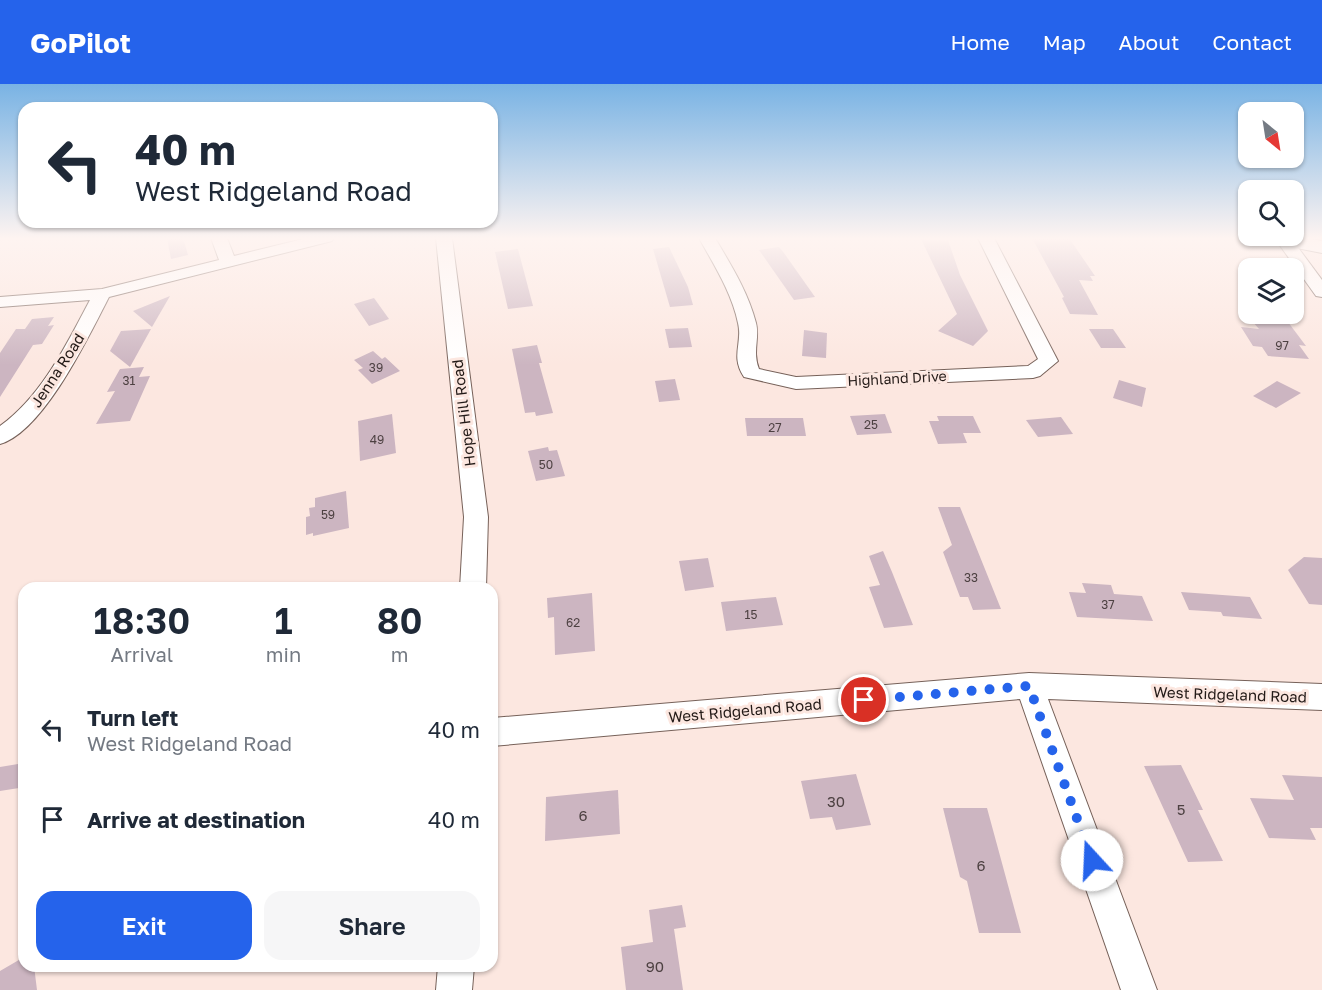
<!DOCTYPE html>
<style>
body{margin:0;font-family:"Golos Text",sans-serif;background:#f6f6f7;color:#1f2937;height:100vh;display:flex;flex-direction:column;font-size:22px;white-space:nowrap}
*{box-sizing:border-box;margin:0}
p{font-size:20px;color:#747a83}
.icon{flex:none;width:33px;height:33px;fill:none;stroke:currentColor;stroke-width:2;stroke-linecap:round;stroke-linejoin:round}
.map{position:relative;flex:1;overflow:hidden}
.side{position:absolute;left:18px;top:498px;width:480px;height:390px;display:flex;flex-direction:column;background:#fff;border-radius:18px;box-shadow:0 2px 4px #0004}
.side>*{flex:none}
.top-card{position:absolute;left:18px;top:18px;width:480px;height:126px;border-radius:18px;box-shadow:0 2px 4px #0004;background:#fff;color:#1f2937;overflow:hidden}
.needle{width:39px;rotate:150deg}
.tools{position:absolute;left:1238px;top:18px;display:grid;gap:12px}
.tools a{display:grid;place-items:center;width:66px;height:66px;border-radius:12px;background:#fff;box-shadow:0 2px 4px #0004;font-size:30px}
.pin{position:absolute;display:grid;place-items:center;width:51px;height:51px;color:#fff;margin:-26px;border:3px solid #fff;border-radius:50%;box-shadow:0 2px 6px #0007}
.me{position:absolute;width:66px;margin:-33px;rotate:340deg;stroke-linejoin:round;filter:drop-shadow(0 0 4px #0008)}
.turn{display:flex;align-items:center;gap:21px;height:126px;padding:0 18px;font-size:27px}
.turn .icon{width:78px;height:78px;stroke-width:2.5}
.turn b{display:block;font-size:42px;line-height:51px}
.eta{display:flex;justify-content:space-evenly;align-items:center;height:102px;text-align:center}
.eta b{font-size:36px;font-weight:600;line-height:42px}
.cta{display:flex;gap:12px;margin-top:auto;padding:12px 18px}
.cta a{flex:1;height:69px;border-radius:18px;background:#2563eb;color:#fff;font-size:24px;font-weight:600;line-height:69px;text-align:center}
.cta a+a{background:#f6f6f7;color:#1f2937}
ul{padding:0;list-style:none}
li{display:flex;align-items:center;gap:18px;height:90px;padding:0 18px}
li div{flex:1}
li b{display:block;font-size:22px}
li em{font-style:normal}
header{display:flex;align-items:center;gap:36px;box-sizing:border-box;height:84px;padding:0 30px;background:#2563eb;color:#fff}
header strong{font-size:28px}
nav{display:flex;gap:33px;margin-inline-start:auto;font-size:21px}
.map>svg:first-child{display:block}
</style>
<header>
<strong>GoPilot</strong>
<nav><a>Home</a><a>Map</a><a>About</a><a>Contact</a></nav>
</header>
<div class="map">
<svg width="1322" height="906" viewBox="0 0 1322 906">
<rect width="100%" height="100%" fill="#fce7e0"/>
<!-- building -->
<g fill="#ccb5c1">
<path d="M 167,154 L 183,154 L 188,171 L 171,175 Z"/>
<path d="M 1032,154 L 1069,154 L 1095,192 L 1090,192 L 1093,197 L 1079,196 L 1098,231 L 1070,230 L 1062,214 L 1064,213 Z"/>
<path d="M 921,155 L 948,156 L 960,191 L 988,247 L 973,262 L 938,247 L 957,230 Z"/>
<path d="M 669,163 L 688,203 L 693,221 L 670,223 L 653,165 Z"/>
<path d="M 779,163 L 784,169 L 815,213 L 794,216 L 759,166 Z"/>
<path d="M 518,165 L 533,222 L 508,225 L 495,168 Z"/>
<path d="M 170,212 L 152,243 L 133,227 Z"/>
<path d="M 374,214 L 389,235 L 369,242 L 354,220 Z"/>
<path d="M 1246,230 L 1282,230 L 1306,262 L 1299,261 L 1309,275 L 1268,272 L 1262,263 L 1253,262 L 1241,243 L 1259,245 Z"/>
<path d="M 54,233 L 48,242 L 54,241 L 42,260 L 33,261 L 0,313 L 0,269 L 16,245 L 25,245 L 32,235 Z"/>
<path d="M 688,244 L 692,263 L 669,264 L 665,245 Z"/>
<path d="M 151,245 L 130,283 L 110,267 L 121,247 Z"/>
<path d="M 1089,245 L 1113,245 L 1126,264 L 1101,264 Z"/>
<path d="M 804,246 L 827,249 L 826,274 L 802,272 Z"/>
<path d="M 537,261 L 542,279 L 539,279 L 553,329 L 536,332 L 535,328 L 525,329 L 512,265 Z"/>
<path d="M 373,267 L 382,275 L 385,273 L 400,287 L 372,300 L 358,286 L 363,284 L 354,276 Z"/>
<path d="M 144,283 L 139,293 L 150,292 L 130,337 L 96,340 L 115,307 L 107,308 L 120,285 Z"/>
<path d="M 675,295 L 680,316 L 659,318 L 655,297 Z"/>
<path d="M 1119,296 L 1146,304 L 1142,323 L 1113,314 Z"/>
<path d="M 1277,297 L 1301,309 L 1276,324 L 1253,312 Z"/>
<path d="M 392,330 L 396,369 L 360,377 L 358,337 Z"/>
<path d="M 885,330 L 892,349 L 857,351 L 850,332 Z"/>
<path d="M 937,332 L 973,332 L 981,349 L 963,349 L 967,359 L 938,360 L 929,337 L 939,337 Z"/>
<path d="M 1061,333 L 1073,350 L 1038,353 L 1026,336 Z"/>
<path d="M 745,334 L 803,334 L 806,352 L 747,352 Z"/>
<path d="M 548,363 L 549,367 L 557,366 L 565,392 L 536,397 L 528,367 Z"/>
<path d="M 346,407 L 349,444 L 313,452 L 313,449 L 306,451 L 306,433 L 310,432 L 309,424 L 315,423 L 315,414 Z"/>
<path d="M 938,423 L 960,423 L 1001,525 L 973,526 L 968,513 L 960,513 L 943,468 L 952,461 Z"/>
<path d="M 883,467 L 892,488 L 913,541 L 884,544 L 869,503 L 880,501 L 869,472 Z"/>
<path d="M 1304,473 L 1322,474 L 1322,521 L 1309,520 L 1288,486 Z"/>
<path d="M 708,474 L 714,503 L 685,507 L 679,477 Z"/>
<path d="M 1082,499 L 1111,501 L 1114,510 L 1142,512 L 1153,537 L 1077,533 L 1069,508 L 1086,509 Z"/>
<path d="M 1181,508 L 1250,513 L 1262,535 L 1223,532 L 1221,528 L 1189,526 Z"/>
<path d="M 592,509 L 595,567 L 555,571 L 554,533 L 548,534 L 547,514 Z"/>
<path d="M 776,513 L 783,541 L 726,547 L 721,518 Z"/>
<path d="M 24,679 L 24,692 L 19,704 L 0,707 L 0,683 Z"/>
<path d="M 1181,681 L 1203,726 L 1198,726 L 1223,777 L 1188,778 L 1144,682 Z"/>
<path d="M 856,690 L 871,741 L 836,746 L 832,733 L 810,735 L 801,697 Z"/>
<path d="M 1282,691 L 1322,693 L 1322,744 L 1310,744 L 1316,756 L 1269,754 L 1250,714 L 1294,716 Z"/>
<path d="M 618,706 L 620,750 L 545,757 L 546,713 Z"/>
<path d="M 943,724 L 987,724 L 1021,849 L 979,849 L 967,797 L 960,793 Z"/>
<path d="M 682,821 L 686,843 L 674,845 L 683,906 L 626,906 L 621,863 L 653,858 L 649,826 Z"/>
<path d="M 24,873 L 24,882 L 34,882 L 37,906 L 0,906 L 0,887 Z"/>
</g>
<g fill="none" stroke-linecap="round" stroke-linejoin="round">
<defs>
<g id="minor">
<path d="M 211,154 L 227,154 L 234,172 L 307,154 L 334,154 L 332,157 L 109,213 C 89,252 43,348 0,360 L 0,342 C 42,312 66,261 90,216 L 0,223 L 0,213 L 102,205 L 219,176 Z"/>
<path d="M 436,154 L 452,154 L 488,433 L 486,504 L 460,504 L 464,433 Z"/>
<path d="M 699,154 L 715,154 C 731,181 748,208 756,239 C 760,254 752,267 759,285 L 796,293 L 1028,282 L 1038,275 L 978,154 L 994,154 L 1058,277 L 1040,292 L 1033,294 L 796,305 L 744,293 C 730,272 743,259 738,239 C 732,209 714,181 699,154 Z"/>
<path d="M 1277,154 L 1291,154 L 1322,196 L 1322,213 L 1316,212 L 1276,156 Z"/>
<path d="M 1029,589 L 1322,600 L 1322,626 L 1048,615 L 1157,906 L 1121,906 L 1020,615 L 492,662 L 492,634 Z"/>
<path d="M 438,882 L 474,882 L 472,906 L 436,906 Z"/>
</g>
<path id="tertiary" d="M 1263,154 L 1306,154 L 1322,157 L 1322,169 L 1266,158 Z"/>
</defs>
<!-- minor casing -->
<use href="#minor" stroke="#766159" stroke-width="2"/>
<!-- tertiary casing -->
<use href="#tertiary" stroke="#766159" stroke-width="2"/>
<!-- minor -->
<use href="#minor" fill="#fff" fill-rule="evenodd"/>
<!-- tertiary -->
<use href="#tertiary" fill="#fff" fill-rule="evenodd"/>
</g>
<!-- sky -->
<linearGradient id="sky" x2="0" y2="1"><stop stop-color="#79b3e4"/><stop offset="0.55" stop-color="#fef4f1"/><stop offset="1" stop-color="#fef4f1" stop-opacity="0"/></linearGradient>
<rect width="1322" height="281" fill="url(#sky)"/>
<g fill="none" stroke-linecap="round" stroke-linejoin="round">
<!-- route -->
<path stroke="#2563eb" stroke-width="10" stroke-dasharray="0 18" d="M 864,616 L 1029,602 L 1092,776"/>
</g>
<g text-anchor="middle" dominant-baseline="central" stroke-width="6" stroke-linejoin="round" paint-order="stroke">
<!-- number labels -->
<g font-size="12" fill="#4d4142">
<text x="1282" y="261">97</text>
<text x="376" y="283">39</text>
<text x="129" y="296">31</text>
<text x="871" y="340">25</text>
<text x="775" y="343">27</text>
<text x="377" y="355">49</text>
<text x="546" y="380">50</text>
<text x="328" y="430">59</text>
<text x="971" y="493">33</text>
<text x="1108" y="520">37</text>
<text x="751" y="530">15</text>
<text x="573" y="538">62</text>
</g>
<!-- far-street labels -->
<g font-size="14" fill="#231a17" stroke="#fce7e0">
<text transform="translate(897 294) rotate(-3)">Highland Drive</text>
</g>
<!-- street labels -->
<g font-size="15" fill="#231a17" stroke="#fce7e0">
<text transform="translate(57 286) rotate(-57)">Jenna Road</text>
<text transform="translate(463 329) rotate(-97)">Hope Hill Road</text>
<text transform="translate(1230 610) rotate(2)">West Ridgeland Road</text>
<text transform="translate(745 626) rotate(-5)">West Ridgeland Road</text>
</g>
<!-- near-number labels -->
<g font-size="15" fill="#4d4142">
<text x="836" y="717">30</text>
<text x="1181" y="725">5</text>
<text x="583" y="731">6</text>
<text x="981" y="781">6</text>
<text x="655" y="882">90</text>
</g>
</g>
</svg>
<div class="tools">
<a><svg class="needle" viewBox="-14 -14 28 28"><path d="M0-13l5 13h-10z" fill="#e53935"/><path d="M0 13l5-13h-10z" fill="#747a83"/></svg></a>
<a><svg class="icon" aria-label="search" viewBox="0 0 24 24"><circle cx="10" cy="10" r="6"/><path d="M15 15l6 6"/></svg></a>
<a><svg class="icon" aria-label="layers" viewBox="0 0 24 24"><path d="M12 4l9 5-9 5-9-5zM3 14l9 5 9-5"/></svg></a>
</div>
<div class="pin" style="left:864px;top:616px;background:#d93025"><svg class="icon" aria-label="arrive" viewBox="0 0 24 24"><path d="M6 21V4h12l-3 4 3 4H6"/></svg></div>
<svg class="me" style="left:1092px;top:776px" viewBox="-20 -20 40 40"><circle r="19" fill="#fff"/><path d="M0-13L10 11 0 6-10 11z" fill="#2563eb"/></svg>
<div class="top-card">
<div class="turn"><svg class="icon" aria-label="left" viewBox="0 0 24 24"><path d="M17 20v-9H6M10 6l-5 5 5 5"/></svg><div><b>40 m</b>West Ridgeland Road</div></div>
</div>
<section class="side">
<div class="eta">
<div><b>18:30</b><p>Arrival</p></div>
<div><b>1</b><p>min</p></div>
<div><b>80</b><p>m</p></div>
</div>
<ul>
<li><svg class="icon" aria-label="left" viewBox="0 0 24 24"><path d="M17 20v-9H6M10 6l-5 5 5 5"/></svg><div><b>Turn left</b><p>West Ridgeland Road</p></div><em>40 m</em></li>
<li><svg class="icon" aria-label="arrive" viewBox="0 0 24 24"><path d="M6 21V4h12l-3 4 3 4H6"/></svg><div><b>Arrive at destination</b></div><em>40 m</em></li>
</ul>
<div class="cta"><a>Exit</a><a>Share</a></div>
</section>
</div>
